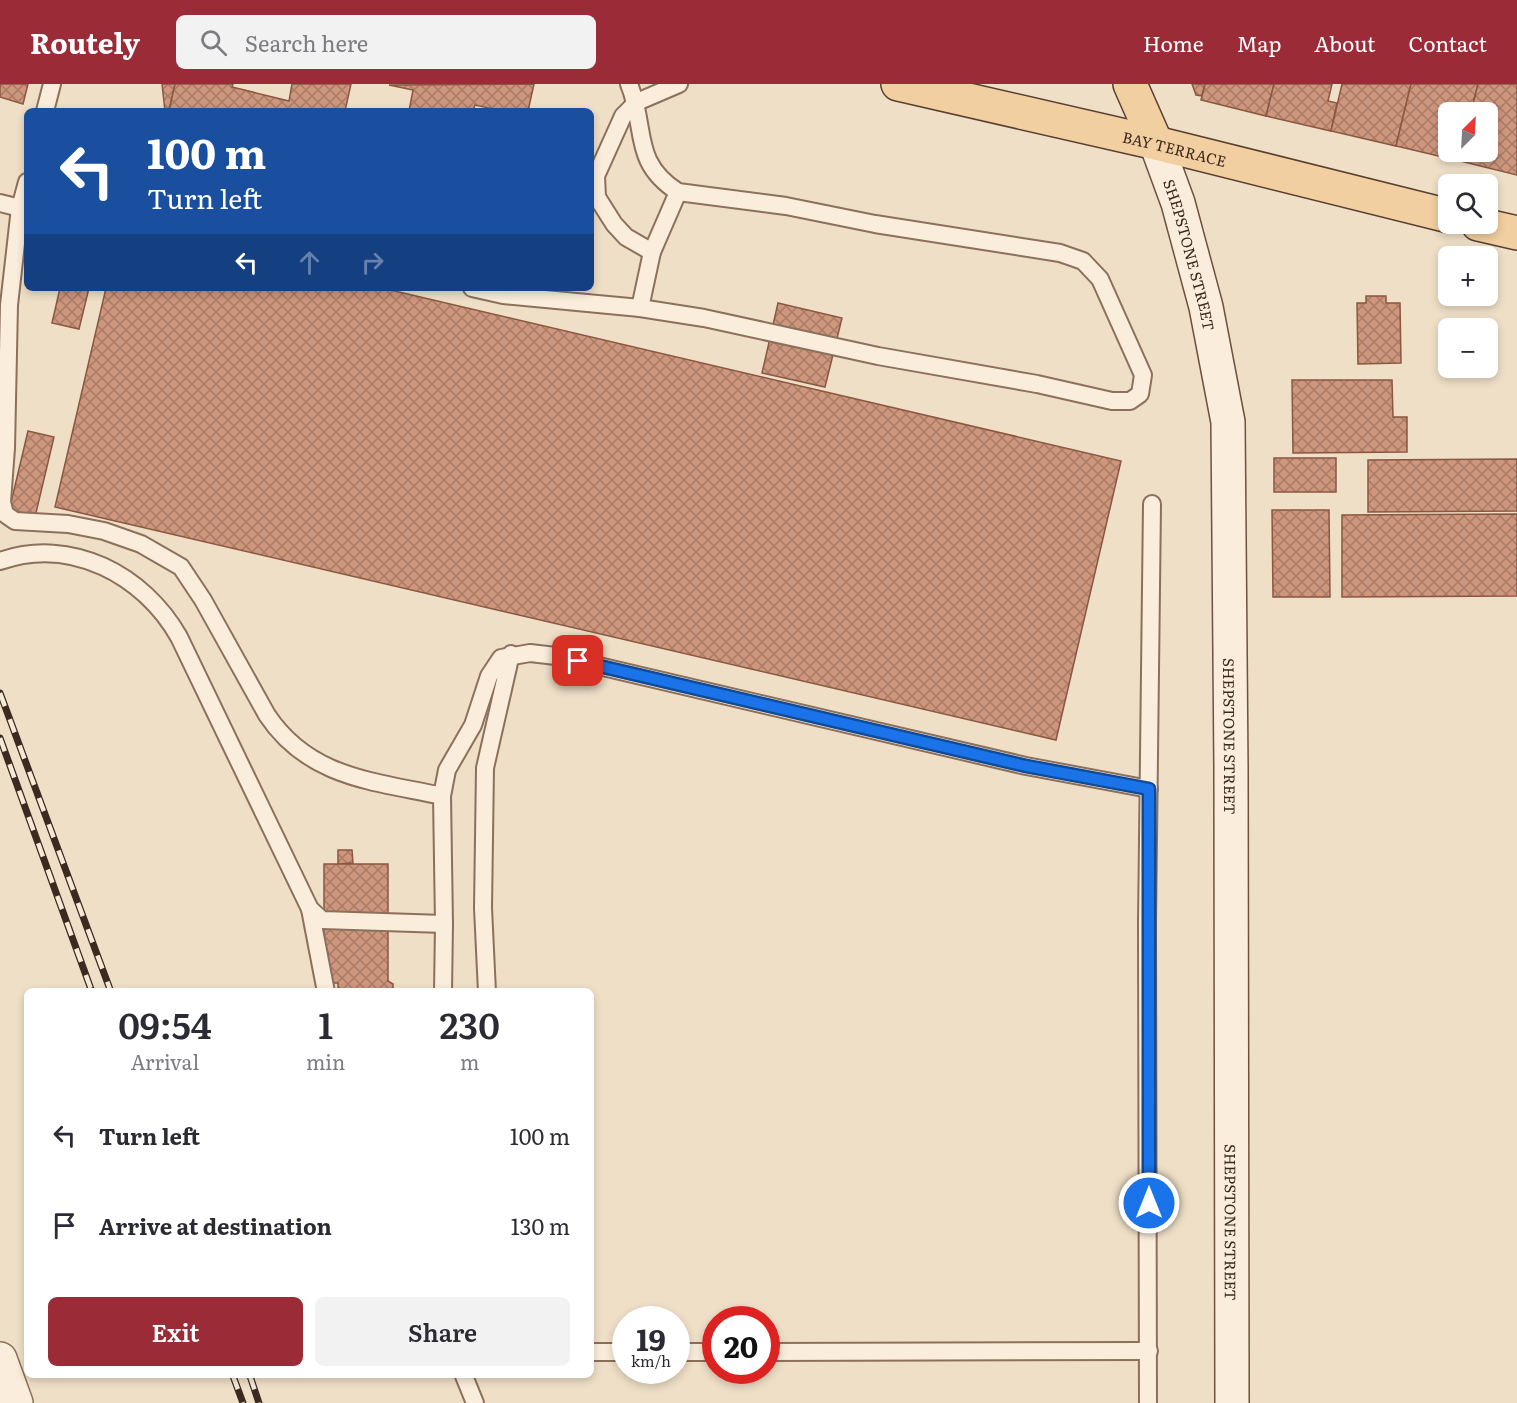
<!DOCTYPE html>
<meta charset="utf-8">
<style>
body{margin:0;font-family:Literata,serif;background:#f2f2f3;color:#2b2b33;height:100vh;display:flex;flex-direction:column;font-size:22px;white-space:nowrap}
*{box-sizing:border-box;margin:0}
p{font-size:20px;color:#7c7c81}
.icon{flex:none;width:33px;height:33px;fill:none;stroke:currentColor;stroke-width:2;stroke-linecap:round;stroke-linejoin:round}
.map{position:relative;flex:1;overflow:hidden}
.sheet{position:absolute;left:24px;top:904px;width:570px;height:390px;display:flex;flex-direction:column;background:#fff;border-radius:9px;box-shadow:0 3px 9px #0003}
.sheet>*{flex:none}
.banner{position:absolute;left:24px;top:24px;width:570px;height:183px;border-radius:9px;box-shadow:0 3px 9px #0003;background:#1a4fa0;color:#fff;overflow:hidden}
.needle{width:39px;rotate:24deg}
.controls{position:absolute;left:1438px;top:18px;display:grid;gap:12px}
.controls a{display:grid;place-items:center;width:60px;height:60px;border-radius:9px;background:#fff;box-shadow:0 3px 9px #0003;font-size:30px}
.speed{position:absolute;left:612px;top:1222px;display:flex;gap:12px;font-size:30px;font-weight:700;text-align:center}
.speed>*{display:grid;place-content:center;width:78px;height:78px;border-radius:50%;background:#fff;box-shadow:0 3px 9px #0003;line-height:1}
.speed small{font-size:15px;font-weight:400}
.speed .limit{border:9px solid #d22;background:#fff;color:#111}
.pin{position:absolute;display:grid;place-items:center;width:51px;height:51px;color:#fff;margin:-26px;border-radius:12px;box-shadow:0 3px 9px #0006}
.me{position:absolute;width:66px;margin:-33px;rotate:0deg;stroke-linejoin:round;filter:drop-shadow(0 0 4px #0008)}
.turn{display:flex;align-items:center;gap:21px;height:126px;padding:0 24px;font-size:27px}
.turn .icon{width:78px;height:78px;stroke-width:2.5}
.turn b{display:block;font-size:42px;line-height:51px}
.lanes{display:flex;align-items:center;height:57px;padding:0 24px;background:#0003;justify-content:center;gap:30px;direction:ltr}
.lanes .off{opacity:.35}
.eta{display:flex;justify-content:space-evenly;align-items:center;height:102px;text-align:center}
.eta b{font-size:36px;font-weight:600;line-height:42px}
.primary-button{display:flex;gap:12px;margin-top:auto;padding:12px 24px}
.primary-button a{flex:1;height:69px;border-radius:9px;background:#9c2b38;color:#fff;font-size:24px;font-weight:600;line-height:69px;text-align:center}
.primary-button a+a{background:#f2f2f3;color:#2b2b33}
ul{padding:0;list-style:none}
li{display:flex;align-items:center;gap:18px;height:90px;padding:0 24px}
li div{flex:1}
li b{display:block;font-size:22px}
li em{font-style:normal}
header{display:flex;align-items:center;gap:36px;box-sizing:border-box;height:84px;padding:0 30px;background:#9c2b38;color:#fff}
header strong{font-size:28px}
nav{display:flex;gap:33px;margin-inline-start:auto;font-size:21px}
.search{width:420px;height:54px;background:#f2f2f3;display:flex;align-items:center;gap:15px;box-sizing:border-box;padding:0 21px;border-radius:9px;color:#7c7c81;font-size:22px}
.map>svg:first-child{display:block}
</style>
<header>
<strong>Routely</strong>
<div class="search"><svg class="icon" aria-label="search" viewBox="0 0 24 24"><circle cx="10" cy="10" r="6"/><path d="M15 15l6 6"/></svg>Search here</div>
<nav><a>Home</a><a>Map</a><a>About</a><a>Contact</a></nav>
</header>
<div class="map">
<svg width="1517" height="1319" viewBox="0 0 1517 1319">
<defs>
<pattern id="building-cross-hatch" width="8" height="8" patternUnits="userSpaceOnUse" patternTransform="scale(1.5)"><rect width="8" height="8" fill="#ce967d"/><path d="M0 0l8 8M0 8l8-8" fill="none" stroke="#a87b66"/></pattern>
</defs>
<rect width="100%" height="100%" fill="#efdfc7"/>
<!-- building -->
<g fill="url(#building-cross-hatch)" stroke="#8b5741" stroke-width="1.5">
<path d="M 0,0 L 28,0 L 23,20 L 0,13 Z"/>
<path d="M 162,0 L 175,0 L 169,27 L 165,27 Z"/>
<path d="M 175,0 L 233,0 L 232,3 L 289,17 L 292,0 L 351,0 L 345,27 L 169,27 Z"/>
<path d="M 534,0 L 528,27 L 503,27 L 475,21 L 473,27 L 409,27 L 413,6 L 389,1 Z"/>
<path d="M 1192,0 L 1205,0 L 1202,12 L 1196,11 Z"/>
<path d="M 1205,0 L 1274,0 L 1266,32 L 1201,16 Z"/>
<path d="M 1274,0 L 1332,0 L 1328,17 L 1337,19 L 1331,47 L 1266,32 Z"/>
<path d="M 1342,0 L 1411,0 L 1396,62 L 1331,47 Z"/>
<path d="M 1411,0 L 1478,0 L 1471,28 L 1449,28 L 1449,68 L 1462,68 L 1460,77 L 1396,62 Z"/>
<path d="M 1478,0 L 1517,0 L 1517,91 L 1460,77 L 1462,68 L 1488,68 L 1488,28 L 1471,28 Z"/>
<path d="M 60,204 L 89,204 L 79,245 L 52,239 Z"/>
<path d="M 106,204 L 382,204 L 1121,377 L 1056,656 L 55,423 Z"/>
<path d="M 1366,212 L 1386,212 L 1386,219 L 1400,219 L 1401,279 L 1358,280 L 1357,219 L 1366,219 Z"/>
<path d="M 778,219 L 842,234 L 825,303 L 762,289 Z"/>
<path d="M 1292,296 L 1392,296 L 1393,333 L 1407,333 L 1407,368 L 1293,369 Z"/>
<path d="M 28,347 L 54,353 L 35,433 L 9,427 Z"/>
<rect x="1274" y="374" width="62" height="34"/>
<path d="M 1517,375 L 1517,427 L 1368,428 L 1368,376 Z"/>
<path d="M 1272,426 L 1329,426 L 1330,513 L 1273,513 Z"/>
<path d="M 1517,430 L 1517,512 L 1342,513 L 1342,431 Z"/>
<path d="M 338,766 L 352,766 L 353,779 L 338,780 Z"/>
<path d="M 324,780 L 388,780 L 388,897 L 393,900 L 393,908 L 338,908 L 338,899 L 324,899 Z"/>
</g>
<g fill="none" stroke-linecap="round" stroke-linejoin="round">
<defs>
<g id="lane">
<path d="M 45,27 L 52,0"/>
<path d="M 27,98 L 20,124 L 9,221 L 6,364 L 2,418 L 5,430 L 15,437 L 68,440 L 104,447 L 141,460 L 181,483 L 203,516 L 267,631 C 309,694 373,697 442,712"/>
<path d="M 0,119 L 20,124"/>
<path d="M 652,168 L 626,153 L 614,140 L 597,113 L 596,92 L 623,32 L 637,18 L 679,0"/>
<path d="M 472,204 L 503,211 L 640,224 L 704,234 L 878,272 L 1037,300 L 1112,317 L 1130,317 L 1140,310 L 1143,291 L 1100,195 L 1083,177 L 1060,169 L 875,140 L 786,122 L 678,108 C 631,78 647,44 629,0"/>
<path d="M 640,224 L 652,168 L 678,108"/>
<path d="M 0,477 C 71,452 144,491 179,553 L 310,825 L 322,836 L 444,840 L 442,712 L 447,686 L 473,641 L 489,592 L 501,574 L 530,569 L 556,572 L 1026,682 L 1149,705"/>
<path d="M 310,825 L 326,908"/>
<path d="M 443,908 L 444,840"/>
<path d="M 487,908 L 483,824 L 485,684 L 511,570"/>
<path d="M 591,1268 L 626,1268"/>
<path d="M 676,1268 L 716,1268"/>
<path d="M 766,1268 L 1149,1267"/>
<path d="M 464,1292 L 475,1319"/>
<path d="M 1148,1319 L 1147,839 L 1152,420"/>
</g>
<path id="street" d="M 0,1275 L 16,1319"/>
<g id="secondary">
<path id="s1" d="M 1156,59 L 1178,119 L 1206,223 L 1228,338 L 1231,685 L 1232,1319"/>
</g>
<g id="primary">
<path id="s2" d="M 898,0 L 1156,59 L 1449,132"/>
<path d="M 1130,0 L 1156,59"/>
<path d="M 1478,140 L 1517,149"/>
</g>
</defs>
<!-- lane casing -->
<use href="#lane" stroke="#8c705c" stroke-width="20"/>
<!-- street casing -->
<use href="#street" stroke="#8c705c" stroke-width="36"/>
<!-- secondary casing -->
<use href="#secondary" stroke="#6e513f" stroke-width="36"/>
<!-- primary casing -->
<use href="#primary" stroke="#5a3f30" stroke-width="36"/>
<!-- lane -->
<use href="#lane" stroke="#faeddb" stroke-width="16"/>
<!-- street -->
<use href="#street" stroke="#faeddb" stroke-width="33"/>
<!-- secondary -->
<use href="#secondary" stroke="#faeddb" stroke-width="33"/>
<!-- primary -->
<use href="#primary" stroke="#f2cfa0" stroke-width="33"/>
<defs>
<g id="rail">
<path d="M 0,609 L 111,908"/>
<path d="M 0,654 L 92,908"/>
<path d="M 233,1292 L 243,1319"/>
<path d="M 250,1292 L 259,1319"/>
</g>
</defs>
<!-- rail casing -->
<use href="#rail" stroke="#3c2a20" stroke-width="7"/>
<!-- rail -->
<use href="#rail" stroke="#f6ead7" stroke-width="4.5" stroke-dasharray="14" stroke-linecap="butt"/>
</g>
<g fill="none" stroke-linecap="round" stroke-linejoin="round">
<defs>
<path id="route" d="M 578,577 L 1026,682 L 1149,705 L 1149,1119"/>
</defs>
<!-- route casing -->
<use href="#route" stroke="#114b97" stroke-width="15"/>
<!-- route -->
<use href="#route" stroke="#1a73e8" stroke-width="10"/>
</g>
<g text-anchor="middle" dominant-baseline="central" stroke-width="6" stroke-linejoin="round" paint-order="stroke">
<!-- street labels -->
<g font-size="15" fill="#3c2a20" stroke="#f6ead7">
<text stroke="none"><textPath href="#s2" startOffset="284">BAY TERRACE</textPath></text>
<text stroke="none"><textPath href="#s1" startOffset="117">SHEPSTONE STREET</textPath></text>
<text stroke="none"><textPath href="#s1" startOffset="603">SHEPSTONE STREET</textPath></text>
<text stroke="none"><textPath href="#s1" startOffset="1089">SHEPSTONE STREET</textPath></text>
</g>
</g>
</svg>
<div class="controls">
<a><svg class="needle" viewBox="-14 -14 28 28"><path d="M0-13l5 13h-10z" fill="#e53935"/><path d="M0 13l5-13h-10z" fill="#7c7c81"/></svg></a>
<a><svg class="icon" aria-label="search" viewBox="0 0 24 24"><circle cx="10" cy="10" r="6"/><path d="M15 15l6 6"/></svg></a>
<a>+</a>
<a>−</a>
</div>
<div class="speed"><div>19<small>km/h</small></div><div class="limit">20</div></div>
<div class="pin" style="left:578px;top:577px;background:#d93025"><svg class="icon" aria-label="arrive" viewBox="0 0 24 24"><path d="M6 21V4h12l-3 4 3 4H6"/></svg></div>
<svg class="me" style="left:1149px;top:1119px" viewBox="-20 -20 40 40"><circle r="17" fill="#1a73e8" stroke="#fff" stroke-width="3"/><path d="M0-11L8 9 0 5-8 9z" fill="#fff"/></svg>
<div class="banner">
<div class="turn"><svg class="icon" aria-label="left" viewBox="0 0 24 24"><path d="M17 20v-9H6M10 6l-5 5 5 5"/></svg><div><b>100 m</b>Turn left</div></div>
<div class="lanes"><svg class="icon" aria-label="left" viewBox="0 0 24 24"><path d="M17 20v-9H6M10 6l-5 5 5 5"/></svg><svg class="icon off" aria-label="ahead" viewBox="0 0 24 24"><path d="M12 20V5M6 11l6-6 6 6"/></svg><svg class="icon off" aria-label="right" viewBox="0 0 24 24"><path d="M7 20v-9h11M14 6l5 5-5 5"/></svg></div>
</div>
<section class="sheet">
<div class="eta">
<div><b>09:54</b><p>Arrival</p></div>
<div><b>1</b><p>min</p></div>
<div><b>230</b><p>m</p></div>
</div>
<ul>
<li><svg class="icon" aria-label="left" viewBox="0 0 24 24"><path d="M17 20v-9H6M10 6l-5 5 5 5"/></svg><div><b>Turn left</b></div><em>100 m</em></li>
<li><svg class="icon" aria-label="arrive" viewBox="0 0 24 24"><path d="M6 21V4h12l-3 4 3 4H6"/></svg><div><b>Arrive at destination</b></div><em>130 m</em></li>
</ul>
<div class="primary-button"><a>Exit</a><a>Share</a></div>
</section>
</div>
